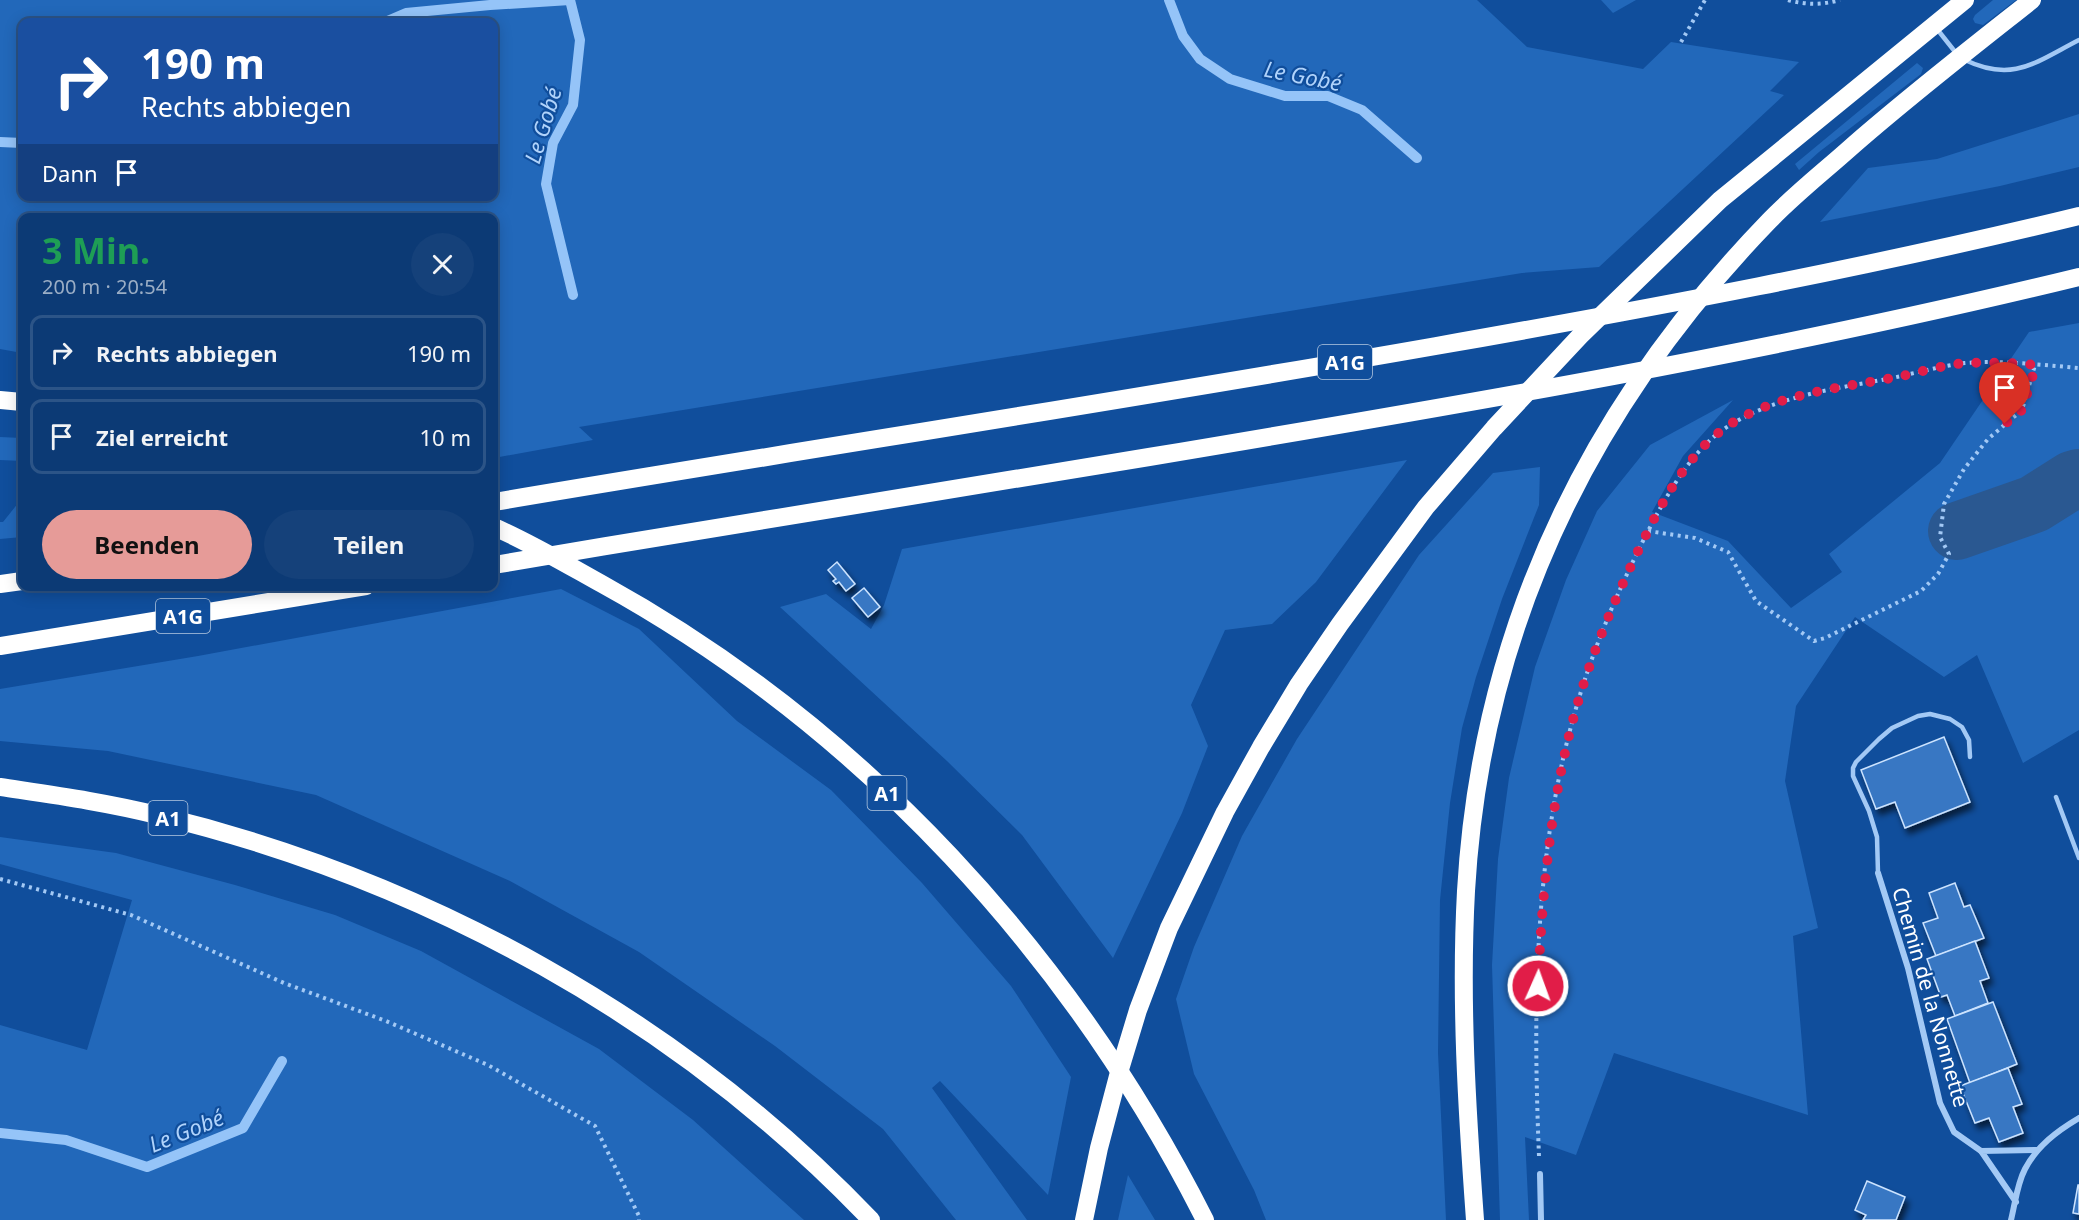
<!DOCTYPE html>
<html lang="de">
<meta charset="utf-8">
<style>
body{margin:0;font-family:"Noto Sans",sans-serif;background:#15417a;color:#f1f3f6;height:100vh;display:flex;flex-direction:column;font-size:22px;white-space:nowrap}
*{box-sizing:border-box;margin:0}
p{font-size:20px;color:#9aadc5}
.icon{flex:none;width:33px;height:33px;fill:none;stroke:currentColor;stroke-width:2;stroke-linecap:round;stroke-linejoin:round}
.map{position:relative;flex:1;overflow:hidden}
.drawer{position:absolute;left:18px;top:213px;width:480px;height:378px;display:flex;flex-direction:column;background:#0c3a75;border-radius:12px;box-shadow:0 3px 15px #0003,0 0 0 2px #2c5487}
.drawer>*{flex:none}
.guide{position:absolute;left:18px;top:18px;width:480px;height:183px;border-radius:12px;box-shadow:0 3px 15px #0003,0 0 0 2px #2c5487;background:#1a4fa0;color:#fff;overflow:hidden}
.pin{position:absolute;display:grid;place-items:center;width:51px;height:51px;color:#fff;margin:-62px -26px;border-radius:50% 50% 50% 0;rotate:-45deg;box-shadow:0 0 6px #0007}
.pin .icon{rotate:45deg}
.me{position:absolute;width:66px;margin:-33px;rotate:2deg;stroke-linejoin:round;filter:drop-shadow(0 0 4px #0008)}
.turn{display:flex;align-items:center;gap:21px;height:126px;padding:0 24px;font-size:27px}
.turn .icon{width:78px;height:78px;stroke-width:2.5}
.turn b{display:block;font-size:42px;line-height:51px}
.then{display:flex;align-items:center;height:57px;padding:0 24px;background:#0003;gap:12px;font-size:22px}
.round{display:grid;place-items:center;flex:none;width:63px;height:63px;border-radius:32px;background:#15417a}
.summary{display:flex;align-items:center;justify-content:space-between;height:102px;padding:0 24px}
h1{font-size:36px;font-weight:700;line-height:45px;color:#1e9e55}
.action{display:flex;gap:12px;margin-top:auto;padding:12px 24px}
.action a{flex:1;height:69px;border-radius:36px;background:#e69b98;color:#111;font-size:24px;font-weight:700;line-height:69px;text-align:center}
.action a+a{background:#15417a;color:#f1f3f6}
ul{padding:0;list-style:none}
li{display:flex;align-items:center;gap:18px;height:75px;margin:0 12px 9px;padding:0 12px;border:3px solid #2c5487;border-radius:12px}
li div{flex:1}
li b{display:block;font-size:22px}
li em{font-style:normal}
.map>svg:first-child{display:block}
</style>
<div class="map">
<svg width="2079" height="1220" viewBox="0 0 2079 1220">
<defs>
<filter id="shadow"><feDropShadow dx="3.5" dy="6" stdDeviation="3" flood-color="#0009"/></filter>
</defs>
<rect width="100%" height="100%" fill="#104e9c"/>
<!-- green -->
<g fill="#2268ba" fill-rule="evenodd">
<path d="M 0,0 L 1477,0 L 1527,47 L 1643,69 L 1671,42 L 1799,62 L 1770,91 L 1784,95 L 1599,267 L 1522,273 L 579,427 L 593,440 L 494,458 L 494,218 L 22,218 L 22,353 L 0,349 ZM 494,22 L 494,196 L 22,196 L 22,22 Z"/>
<path d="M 1601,0 L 1636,0 L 1613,13 Z"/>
<path d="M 1993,0 L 2016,0 L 1983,25 L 1975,23 L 1973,19 L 1975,15 Z"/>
<path d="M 1917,63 L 1923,68 L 1921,74 L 1819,152 L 1799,170 L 1795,164 Z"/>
<path d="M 2079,114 L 2079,167 L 2000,186 L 1820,222 L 1868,168 L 1937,159 Z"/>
<path d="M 2079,323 L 2079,730 L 2023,763 L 1977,655 L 1944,677 L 1855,617 L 1796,706 L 1785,781 L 1818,928 L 1793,936 L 1808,1115 L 1614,1053 L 1576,1155 L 1525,1137 L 1529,1220 L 1500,1220 L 1492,965 L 1498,859 L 1509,778 L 1535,667 L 1566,580 L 1597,511 L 1650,445 L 1733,400 L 1683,456 L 1652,512 L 1728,541 L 1791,608 L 1842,572 L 1829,554 L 1940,463 L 2029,332 Z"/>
<path d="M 0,437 L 22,438 L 22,461 L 0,460 Z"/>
<path d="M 1407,460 L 1316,582 L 1272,624 L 1225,630 L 1191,705 L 1208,746 L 1182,813 L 1113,958 L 1022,835 L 947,761 L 780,607 L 826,594 L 871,629 L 884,605 L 902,549 Z"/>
<path d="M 1540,467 L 1539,505 L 1502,599 L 1476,677 L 1462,728 L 1450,803 L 1440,900 L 1438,1053 L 1446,1220 L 1266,1220 L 1254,1190 L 1194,1074 L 1176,999 L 1194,947 L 1242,836 L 1297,739 L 1419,555 L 1493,473 Z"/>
<path d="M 22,501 L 22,537 L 0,539 L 0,522 L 3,522 L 19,502 Z"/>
<path d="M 561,589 L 639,629 L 737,721 L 831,790 L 922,883 L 1011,986 L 1071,1077 L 1048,1195 L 940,1081 L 932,1088 L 1027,1220 L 956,1220 L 883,1129 L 775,1046 L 639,952 L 510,881 L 316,795 L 108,751 L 0,741 L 0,689 L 198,656 Z"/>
<path d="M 0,837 L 116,853 L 235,885 L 335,915 L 421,951 L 599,1049 L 693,1120 L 804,1220 L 0,1220 L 0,1025 L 87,1050 L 132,900 L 0,864 Z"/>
<path d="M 1128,1175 L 1155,1220 L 1118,1220 Z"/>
</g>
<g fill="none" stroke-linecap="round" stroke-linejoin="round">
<!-- stream -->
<g stroke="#95c4f8" stroke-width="10">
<path d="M 570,0 L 580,40 L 573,105 L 553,143 L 546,184 L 573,295"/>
<path d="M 1169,0 L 1183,36 L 1200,59 L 1230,79 L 1285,96 L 1328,96 L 1362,110 L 1417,158"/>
<path d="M 385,22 L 406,13 L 490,5 L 570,0"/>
<path d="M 0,142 L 22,143"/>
<path d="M 0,1133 L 66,1140 L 147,1167 L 243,1128 L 282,1061"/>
</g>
<!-- river -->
<path stroke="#2a5891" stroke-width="58" d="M 1957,531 L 2034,504 L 2072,480 L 2079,478"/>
</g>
<!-- building -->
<g fill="#3877c3" stroke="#cce3fe" stroke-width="1.5" filter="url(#shadow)">
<path d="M 837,562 L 855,584 L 846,591 L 839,582 L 836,584 L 833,581 L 836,579 L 828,570 Z"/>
<path d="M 864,588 L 880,607 L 868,617 L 852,598 Z"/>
<path d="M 1944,737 L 1970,802 L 1905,828 L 1895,802 L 1876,809 L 1861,770 Z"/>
<path d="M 1955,883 L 1964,907 L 1970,905 L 1984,938 L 1936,956 L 1923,923 L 1938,918 L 1929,893 Z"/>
<path d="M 1975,941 L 1989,978 L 1980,981 L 1988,1003 L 1955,1016 L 1947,995 L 1941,997 L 1927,959 Z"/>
<path d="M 1993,1002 L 2017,1064 L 1970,1083 L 1947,1019 Z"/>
<path d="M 2008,1068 L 2022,1104 L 2013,1107 L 2023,1133 L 1999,1142 L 1989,1118 L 1975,1123 L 1960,1086 Z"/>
<path d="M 1867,1181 L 1905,1197 L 1896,1220 L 1863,1220 L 1866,1215 L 1855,1210 Z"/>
<path d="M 2078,1185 L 2079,1185 L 2079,1214 L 2073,1213 Z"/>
</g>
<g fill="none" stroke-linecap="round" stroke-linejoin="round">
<!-- path -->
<g stroke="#a3c9f5" stroke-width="4" stroke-dasharray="3 4.5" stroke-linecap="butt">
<path d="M 1788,0 C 1806,5 1822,5 1840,0"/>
<path d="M 1681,42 L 1705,0"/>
<path d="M 1648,531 L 1695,538 L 1728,552 L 1756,601 L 1814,641 L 1825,638 L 1921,591 L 1938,574 L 1949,554 L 1940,537 L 1944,504 L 1964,469 L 1988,439 L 2022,410 L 2035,365"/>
<path d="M 0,879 L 131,915 L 284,983 L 386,1021 L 488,1065 L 595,1126 L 639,1216 L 639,1220"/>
<path d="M 1539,1156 C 1533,1011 1534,860 1573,719 C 1589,660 1612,604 1639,549 C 1659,509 1687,454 1724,429 C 1773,396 1835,389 1892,378 C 1916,373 1941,366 1965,363 C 2002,360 2042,365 2079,368"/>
</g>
<!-- service -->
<g stroke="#a3c9f5" stroke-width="4.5">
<path d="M 1937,29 L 1956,53"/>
<path d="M 1965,60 C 2013,83 2036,62 2079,40"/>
<path d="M 2056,797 L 2079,858"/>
<path d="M 1878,873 L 1877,837 L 1869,811 L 1853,776 L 1853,768 L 1856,762 L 1879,739 L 1892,728 L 1918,716 L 1930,714 L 1950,719 L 1962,727 L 1969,740 L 1970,757"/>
</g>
<!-- minor -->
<g stroke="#a3c9f5" stroke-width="6">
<path d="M 1878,873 L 1908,968 L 1940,1103 L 1954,1132 L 1981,1151"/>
<path d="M 1540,1174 L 1541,1220"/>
<path d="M 2016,1202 L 1981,1151 L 2037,1150"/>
<path d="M 2011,1220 C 2015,1204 2017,1184 2025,1169 C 2037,1146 2057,1131 2079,1118"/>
</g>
<!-- motorway -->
<g stroke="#fff" stroke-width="18">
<path d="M 0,400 L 22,402"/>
<path d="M 494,502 C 808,449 1123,401 1436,346 C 1652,308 1866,268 2079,216"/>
<path d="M 494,527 C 531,543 566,564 602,584 C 863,728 1071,955 1205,1220"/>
<path d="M 494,565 C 712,528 930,492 1149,457 C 1460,405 1772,352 2079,277"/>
<path d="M 0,584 L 22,581"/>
<path d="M 0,646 L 366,586"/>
<path d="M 0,787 C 53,795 105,802 157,815 C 426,880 679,1019 871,1220"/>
<path d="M 1084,1220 L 1099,1148 L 1118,1076 L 1138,1010 L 1169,928 L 1225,812 L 1261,747 L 1299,684 L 1340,624 L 1426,507 L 1494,428 L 1580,336 L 1720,200 L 1965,0"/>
<path d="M 1475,1220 C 1467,1110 1460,1001 1466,891 C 1481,630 1588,408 1769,221 C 1794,195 1822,173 1849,149 C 1908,97 1970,49 2032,0"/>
</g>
</g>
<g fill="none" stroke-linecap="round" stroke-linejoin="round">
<!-- route -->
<path stroke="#e11d48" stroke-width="10" stroke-dasharray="0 18" d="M 1538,986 C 1542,896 1550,807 1573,720 C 1589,660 1613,603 1640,547 C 1660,506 1684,459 1722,430 C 1771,394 1840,388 1898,377 C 1920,372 1943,365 1966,363 C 1989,362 2013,363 2036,365 L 2022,410 L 2005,424"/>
</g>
<g text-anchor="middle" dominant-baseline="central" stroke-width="4.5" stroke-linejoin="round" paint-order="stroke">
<!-- shield labels -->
<g fill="#104e9c" stroke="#b7cae1" stroke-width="1.5">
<rect x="1318" y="345" width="54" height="34" rx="4.5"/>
<rect x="156" y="599" width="54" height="34" rx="4.5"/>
<rect x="867.5" y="776" width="39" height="34" rx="4.5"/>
<rect x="148.5" y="801" width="39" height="34" rx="4.5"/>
</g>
<g font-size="20" font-weight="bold" fill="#fff">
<text x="1345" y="362">A1G</text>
<text x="183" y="616">A1G</text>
<text x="887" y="793">A1</text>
<text x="168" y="818">A1</text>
</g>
<!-- street labels -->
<g font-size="21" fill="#fff" stroke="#104e9c">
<text transform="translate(1931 997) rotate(74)">Chemin de la Nonnette</text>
</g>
<!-- water labels -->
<g font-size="22" font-style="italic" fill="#b0d3fb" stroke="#104e9c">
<text transform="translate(1303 75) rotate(11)">Le Gobé</text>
<text transform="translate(542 125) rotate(-73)">Le Gobé</text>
<text transform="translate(186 1130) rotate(-22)">Le Gobé</text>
</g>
</g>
</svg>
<div class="pin" style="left:2005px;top:424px;background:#d93025"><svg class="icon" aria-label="arrive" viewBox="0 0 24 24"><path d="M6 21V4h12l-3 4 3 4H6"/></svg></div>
<svg class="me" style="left:1538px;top:986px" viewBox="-20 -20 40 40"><circle r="17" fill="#e11d48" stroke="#fff" stroke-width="3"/><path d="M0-11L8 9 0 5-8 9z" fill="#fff"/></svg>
<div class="guide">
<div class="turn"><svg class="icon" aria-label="right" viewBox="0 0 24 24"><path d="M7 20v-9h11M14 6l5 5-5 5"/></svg><div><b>190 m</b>Rechts abbiegen</div></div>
<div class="then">Dann<svg class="icon" aria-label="arrive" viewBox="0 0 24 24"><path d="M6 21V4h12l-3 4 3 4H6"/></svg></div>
</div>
<section class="drawer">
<div class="summary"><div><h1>3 Min.</h1><p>200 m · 20:54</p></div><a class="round"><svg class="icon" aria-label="close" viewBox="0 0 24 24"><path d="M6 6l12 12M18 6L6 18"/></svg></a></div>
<ul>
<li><svg class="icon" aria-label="right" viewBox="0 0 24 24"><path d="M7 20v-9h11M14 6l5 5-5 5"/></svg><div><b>Rechts abbiegen</b></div><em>190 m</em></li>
<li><svg class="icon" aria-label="arrive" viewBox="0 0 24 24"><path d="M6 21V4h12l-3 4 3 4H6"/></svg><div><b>Ziel erreicht</b></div><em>10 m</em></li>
</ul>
<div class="action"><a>Beenden</a><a>Teilen</a></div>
</section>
</div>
